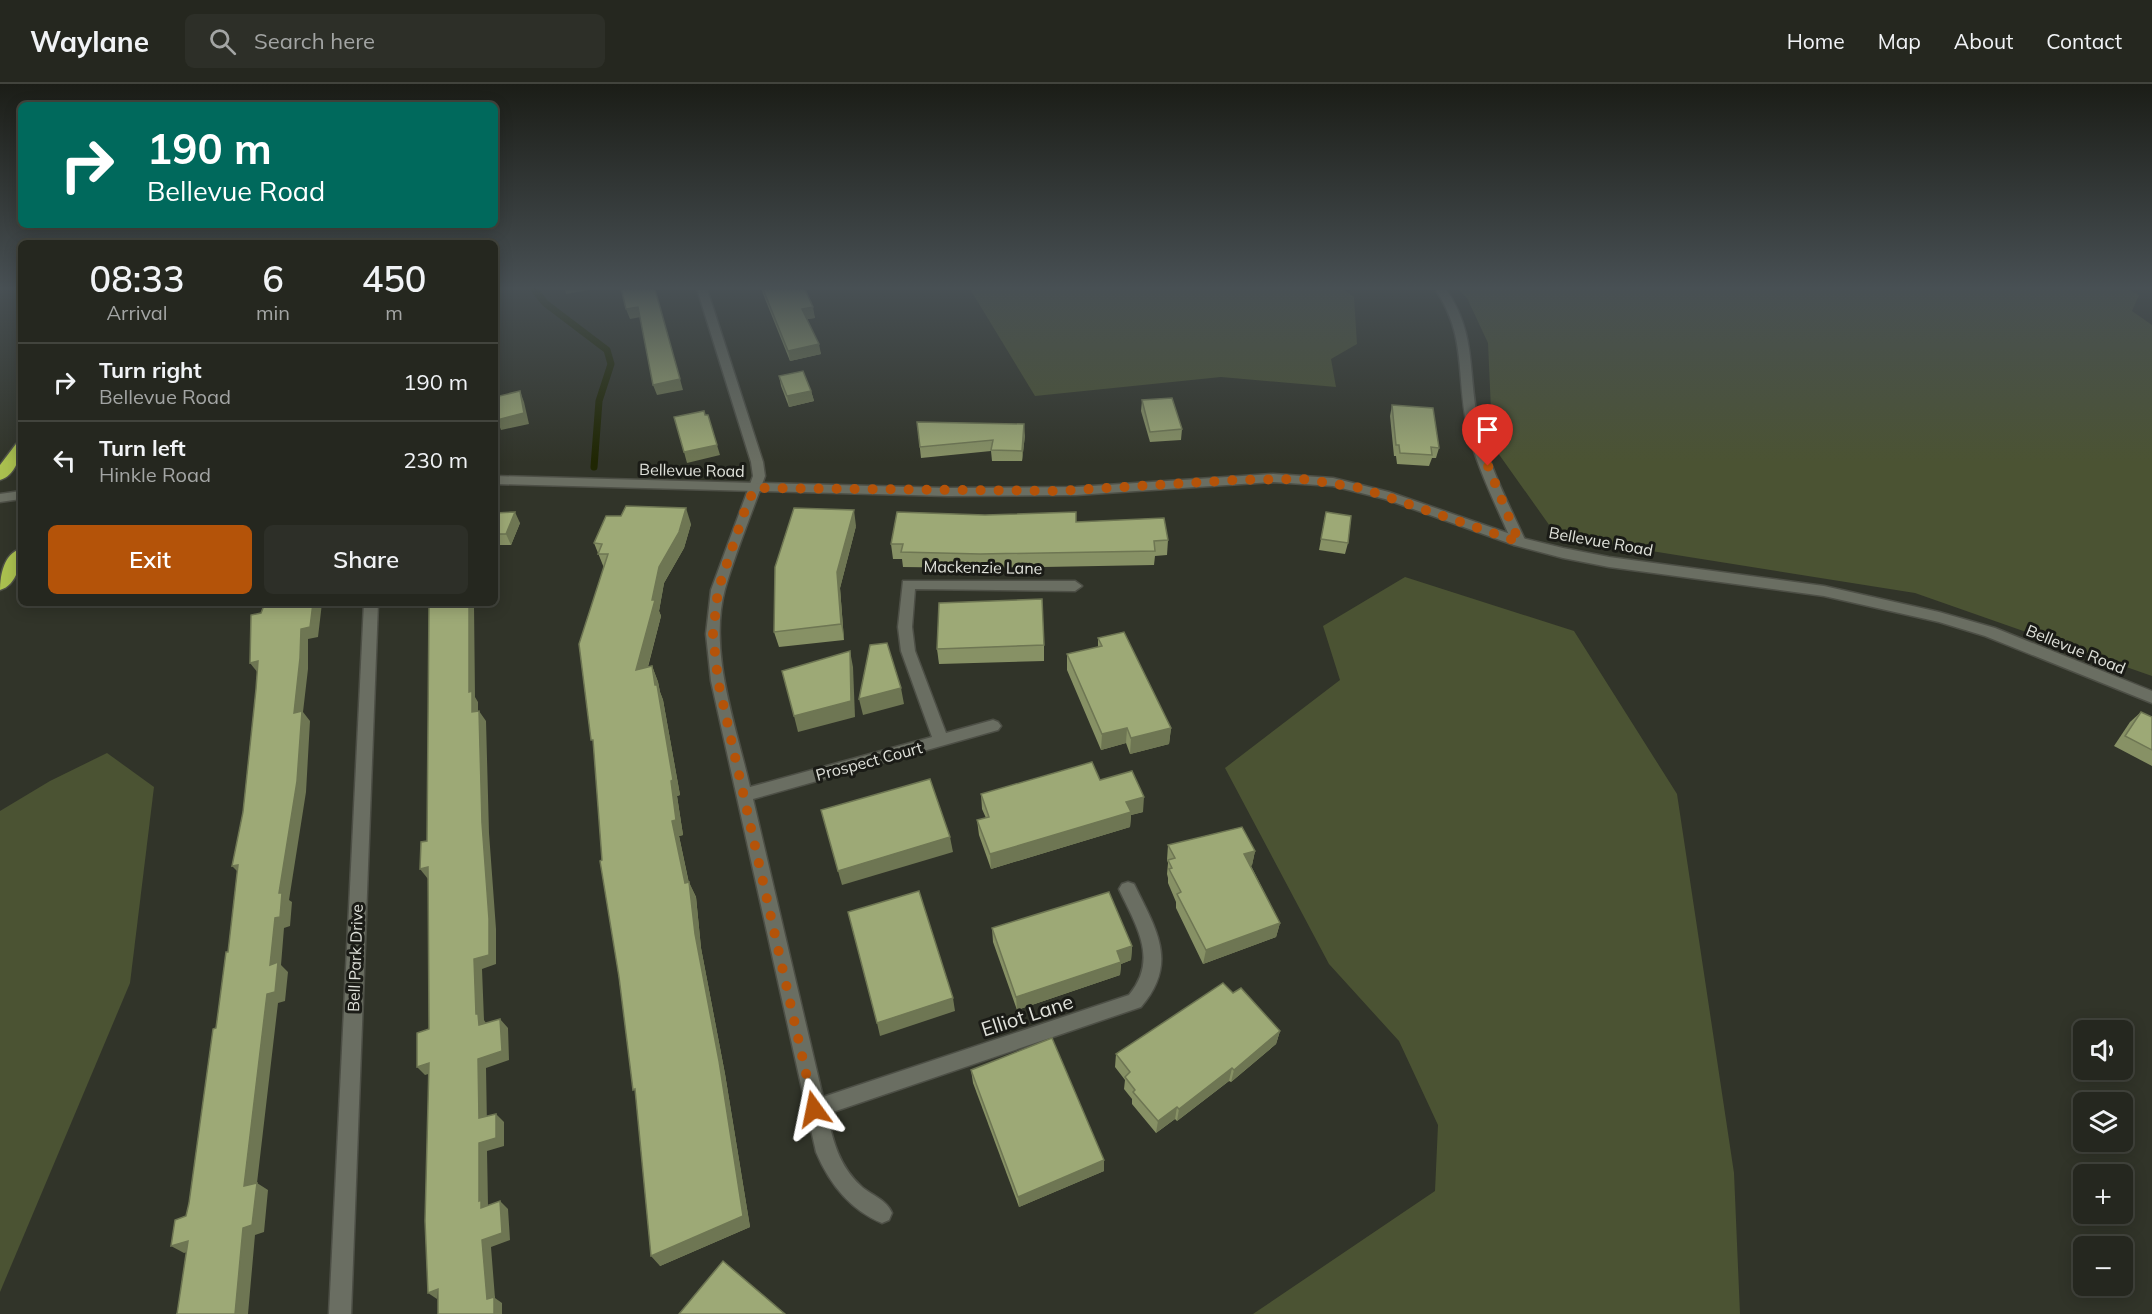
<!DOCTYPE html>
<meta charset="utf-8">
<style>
body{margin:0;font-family:Mulish,sans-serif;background:#2d2f28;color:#f1f3f6;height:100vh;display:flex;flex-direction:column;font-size:22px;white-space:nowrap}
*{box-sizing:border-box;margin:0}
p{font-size:20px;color:#a3a5a4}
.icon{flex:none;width:33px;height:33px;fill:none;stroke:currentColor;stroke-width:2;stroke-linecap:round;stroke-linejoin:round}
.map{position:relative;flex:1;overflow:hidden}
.panel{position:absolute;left:18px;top:156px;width:480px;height:366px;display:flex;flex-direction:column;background:#25271f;border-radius:9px;box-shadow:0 3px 15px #0003,0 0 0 2px #42443d}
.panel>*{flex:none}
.banner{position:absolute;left:18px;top:18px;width:480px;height:126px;border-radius:9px;box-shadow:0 3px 15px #0003,0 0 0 2px #42443d;background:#00695c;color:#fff;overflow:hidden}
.buttons{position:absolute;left:2073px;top:936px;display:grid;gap:12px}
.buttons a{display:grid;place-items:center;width:60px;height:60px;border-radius:9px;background:#25271f;box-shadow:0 3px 15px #0003,0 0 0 2px #42443d;font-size:30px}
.pin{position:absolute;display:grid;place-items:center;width:51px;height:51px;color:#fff;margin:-62px -26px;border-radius:50% 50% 50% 0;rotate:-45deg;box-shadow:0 0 6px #0007}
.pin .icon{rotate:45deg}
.me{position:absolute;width:66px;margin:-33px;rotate:348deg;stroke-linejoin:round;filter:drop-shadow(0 0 4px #0008)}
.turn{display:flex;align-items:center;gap:21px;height:126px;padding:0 30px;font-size:27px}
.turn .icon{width:78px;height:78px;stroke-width:2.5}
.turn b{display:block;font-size:42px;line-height:51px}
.eta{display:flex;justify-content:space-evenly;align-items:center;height:102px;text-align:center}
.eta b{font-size:36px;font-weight:600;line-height:42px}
.action{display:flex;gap:12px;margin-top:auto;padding:12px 30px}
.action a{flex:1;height:69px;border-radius:9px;background:#b45309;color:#fff;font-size:24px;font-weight:600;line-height:69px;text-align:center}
.action a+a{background:#2d2f28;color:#f1f3f6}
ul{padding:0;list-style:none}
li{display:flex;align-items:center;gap:18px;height:78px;padding:0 30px;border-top:2px solid #42443d}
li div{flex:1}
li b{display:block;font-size:22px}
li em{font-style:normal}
header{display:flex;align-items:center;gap:36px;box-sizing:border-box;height:84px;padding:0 30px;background:#25271f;border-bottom:2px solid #42443d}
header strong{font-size:28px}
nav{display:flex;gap:33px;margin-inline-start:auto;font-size:21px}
.search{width:420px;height:54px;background:#2d2f28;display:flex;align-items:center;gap:15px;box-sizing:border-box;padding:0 21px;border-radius:9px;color:#a3a5a4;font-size:22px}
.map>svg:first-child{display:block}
</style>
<header>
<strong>Waylane</strong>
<div class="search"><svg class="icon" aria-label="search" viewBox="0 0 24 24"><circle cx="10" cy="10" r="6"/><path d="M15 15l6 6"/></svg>Search here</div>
<nav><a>Home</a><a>Map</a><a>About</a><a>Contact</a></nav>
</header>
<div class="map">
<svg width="2152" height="1230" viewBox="0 0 2152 1230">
<rect width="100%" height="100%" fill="#313429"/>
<!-- green -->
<g fill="#4b5333">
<path d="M 970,205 L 1344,205 L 1354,213 L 1357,260 L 1331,275 L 1336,303 L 1221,293 L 1035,312 Z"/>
<path d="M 1458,205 L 2129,205 L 2139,211 L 2132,227 L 2152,241 L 2152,592 L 1915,509 L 1557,452 L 1498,369 L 1491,326 L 1488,259 L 1467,214 Z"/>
<path d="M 1405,493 L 1574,547 L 1677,710 L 1734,1089 L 1740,1230 L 1253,1230 L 1435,1107 L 1438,1041 L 1399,957 L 1329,880 L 1225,684 L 1340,596 L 1323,542 Z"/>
<path d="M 107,669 L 154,703 L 130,899 L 0,1208 L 0,727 L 50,697 Z"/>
</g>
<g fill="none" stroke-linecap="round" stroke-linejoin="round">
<!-- stream -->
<path stroke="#1f2602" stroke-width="7" d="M 534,205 L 545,219 L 607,266 L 611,280 L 599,317 L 594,383"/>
<defs>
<g id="street">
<path d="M 697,205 L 707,205 L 763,378 L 765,392 C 752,429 736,467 725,505 C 708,568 736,641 750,703 L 932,653 L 901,567 L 898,543 L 903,497 L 1075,497 L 1082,502 L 1075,507 L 915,505 L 912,543 L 915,567 L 946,649 L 993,636 L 998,638 L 1001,642 L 998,646 L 753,715 L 823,1013 L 1129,911 C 1159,875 1136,842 1119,805 L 1122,800 L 1128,798 L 1134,800 C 1156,845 1179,879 1141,923 L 827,1030 C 833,1057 839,1082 861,1102 C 871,1111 887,1116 892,1129 L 889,1136 L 882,1139 C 850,1126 829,1099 816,1068 L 711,597 L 706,550 L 711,506 L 753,392 L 751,378 Z"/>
<path d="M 1435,205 L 1446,205 C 1478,252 1467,291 1479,342 C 1489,382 1509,421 1526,458 L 1524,461 L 1514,461 L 1512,458 C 1496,421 1476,382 1467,342 C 1456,291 1467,252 1435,205 Z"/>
<path d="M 364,519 L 378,519 L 351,1230 L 329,1230 Z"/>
</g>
<g id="secondary">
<path d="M 1273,390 L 1333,394 L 1389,408 L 1522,454 L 1563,464 L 1609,473 L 1824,502 L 1939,528 L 1995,544 L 2152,607 L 2152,619 L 1985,552 L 1939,538 L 1824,512 L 1609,483 L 1563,474 L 1514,461 L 1385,415 L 1333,402 L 1273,398 L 1076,411 L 948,412 L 495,400 L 495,392 L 948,404 L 1076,403 Z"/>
<path d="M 21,407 L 21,415 L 0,418 L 0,410 Z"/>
</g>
<g id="highway">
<path d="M 21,359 C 21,372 15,392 0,396 L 0,381 L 16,360 Z"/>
<path d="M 21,465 C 21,479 17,501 0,506 C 0,491 4,469 21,465 Z"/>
</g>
</defs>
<!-- street casing -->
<use href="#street" stroke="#4d4f46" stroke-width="3"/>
<!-- secondary casing -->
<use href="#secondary" stroke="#4d4f46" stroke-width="3"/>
<!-- highway casing -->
<use href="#highway" stroke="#4d4f46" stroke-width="3"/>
<!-- street -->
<use href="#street" fill="#6a6e62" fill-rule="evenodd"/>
<!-- secondary -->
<use href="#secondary" fill="#6a6e62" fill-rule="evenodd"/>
<!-- highway -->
<use href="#highway" fill="#aac04f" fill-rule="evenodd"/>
</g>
<!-- wall -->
<g fill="#879165">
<path d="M 761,205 L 805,205 L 815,234 L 807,235 L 821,270 L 790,277 Z"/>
<path d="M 779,292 L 811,307 L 814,317 L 789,323 L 781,302 Z"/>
<path d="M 1142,316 L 1182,345 L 1181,356 L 1150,358 L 1141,327 Z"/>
<path d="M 1392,321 L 1439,364 L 1436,374 L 1432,374 L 1429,382 L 1397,380 L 1396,372 L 1394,372 L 1390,332 Z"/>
<path d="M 917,338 L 1025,351 L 1022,377 L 992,377 L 991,367 L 921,374 Z"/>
<path d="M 1326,428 L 1348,459 L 1345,470 L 1319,466 Z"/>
<path d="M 495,429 L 520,439 L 511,461 L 495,461 Z"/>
<path d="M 1076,438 L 1168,456 L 1167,471 L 1155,472 L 1154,481 L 982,484 L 903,483 L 902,475 L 893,475 L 891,460 Z"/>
<path d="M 691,440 L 684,464 L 664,499 L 659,527 L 661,532 L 648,583 L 652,582 L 658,598 L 660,608 L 663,616 L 680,711 L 677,712 L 683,751 L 679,752 L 689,799 L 696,813 L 701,864 L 725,990 L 750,1143 L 660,1182 L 602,776 L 604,484 L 594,459 Z"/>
<path d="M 856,442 L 840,504 L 844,556 L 779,563 L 774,548 Z"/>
<path d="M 1098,554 L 1171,644 L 1169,660 L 1130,670 L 1126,659 L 1101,666 L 1067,586 L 1067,570 L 1098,563 Z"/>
<path d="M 1044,561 L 1044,577 L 939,580 L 937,565 Z"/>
<path d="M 2141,628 L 2152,633 L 2152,682 L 2114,662 L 2130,638 Z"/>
<path d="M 1100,696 L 1143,728 L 1131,731 L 1130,743 L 991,785 L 979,751 L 977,736 L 986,734 L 982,725 L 981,710 Z"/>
<path d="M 1168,761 L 1255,767 L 1252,781 L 1251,782 L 1280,839 L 1276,853 L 1203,880 L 1176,824 L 1176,818 L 1168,799 L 1168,794 L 1167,790 L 1168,779 L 1167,776 Z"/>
<path d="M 992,844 L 1132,862 L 1131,876 L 1121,880 L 1120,891 L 1017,926 L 993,858 Z"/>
<path d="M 1233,909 L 1280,947 L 1276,960 L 1231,998 L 1229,997 L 1177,1037 L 1175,1035 L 1156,1049 L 1132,1020 L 1132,1015 L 1124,1005 L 1125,996 L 1115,983 L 1116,970 Z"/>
<path d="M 971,986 L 1104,1076 L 1104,1087 L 1019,1123 L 973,999 Z"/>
</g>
<!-- shaded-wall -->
<g fill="#6e7653">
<path d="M 565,205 L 594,205 L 566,210 Z"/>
<path d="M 655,205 L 683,306 L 657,311 L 653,301 Z"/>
<path d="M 638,223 L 641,233 L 630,235 L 626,225 Z"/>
<path d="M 813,223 L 815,234 L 804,235 L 802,225 Z"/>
<path d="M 819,260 L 821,270 L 790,277 L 788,267 Z"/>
<path d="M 520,307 L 524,318 L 529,340 L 501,346 L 497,336 Z"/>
<path d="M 811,307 L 814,317 L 789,323 L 787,312 Z"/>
<path d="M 1024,340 L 1025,351 L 1022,377 L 1022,367 Z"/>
<path d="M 717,361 L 720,371 L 687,379 L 684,368 Z"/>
<path d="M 686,424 L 691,440 L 684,464 L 664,499 L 659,527 L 661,532 L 643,601 L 636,586 L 659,483 Z"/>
<path d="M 854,426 L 856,442 L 840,504 L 844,556 L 841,540 L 837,488 Z"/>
<path d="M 515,428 L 520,439 L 511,461 L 506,450 Z"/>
<path d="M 313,519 L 322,519 L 318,553 L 308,555 L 308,585 L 303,628 L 310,637 L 306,708 L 289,816 L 292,818 L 290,842 L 284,844 L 281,881 L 288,888 L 285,917 L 278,919 L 257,1099 L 268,1106 L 264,1148 L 255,1151 L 248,1230 L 235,1230 L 244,1102 L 270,881 L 275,834 L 279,809 L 301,545 Z"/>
<path d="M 469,519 L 473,519 L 474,521 L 475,613 L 478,618 L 478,639 L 472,628 L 469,608 Z"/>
<path d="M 850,567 L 853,583 L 855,633 L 798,648 L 794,632 Z"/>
<path d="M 258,577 L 258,589 L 250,579 Z"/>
<path d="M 652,582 L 658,598 L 660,608 L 663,616 L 680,711 L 677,712 L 683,751 L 679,752 L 690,805 L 689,798 L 696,813 L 701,864 L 725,990 L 750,1143 L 660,1182 L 651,1172 L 685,799 L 672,737 Z"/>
<path d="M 901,604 L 904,620 L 863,631 L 859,615 Z"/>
<path d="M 479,627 L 486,637 L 489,749 L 496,845 L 496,880 L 482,885 L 484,936 L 486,939 L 486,950 L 479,941 L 476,930 L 474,875 L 482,739 Z"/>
<path d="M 1127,644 L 1126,659 L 1101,666 L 1102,650 Z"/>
<path d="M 1171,644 L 1169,660 L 1130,670 L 1131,654 Z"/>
<path d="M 1144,713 L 1143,728 L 1131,731 L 1130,743 L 991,785 L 990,770 L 1126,718 Z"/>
<path d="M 950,753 L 953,768 L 842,801 L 838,787 Z"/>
<path d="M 1255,767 L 1252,781 L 1242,785 L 1244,770 Z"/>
<path d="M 238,781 L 242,792 L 232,782 Z"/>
<path d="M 428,783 L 428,795 L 420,785 Z"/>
<path d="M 1280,839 L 1276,853 L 1203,880 L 1206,866 Z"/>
<path d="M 1132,862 L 1131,876 L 1121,880 L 1120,891 L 1017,926 L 1016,913 L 1117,867 Z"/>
<path d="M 953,914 L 955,927 L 880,952 L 877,939 Z"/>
<path d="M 500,935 L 508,944 L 509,976 L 486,984 L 487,1042 L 479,1034 L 478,975 Z"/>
<path d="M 1280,947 L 1276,960 L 1231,998 L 1234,986 Z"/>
<path d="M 429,979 L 438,987 L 425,991 L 417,983 Z"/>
<path d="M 1232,984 L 1229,997 L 1177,1037 L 1179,1025 Z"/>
<path d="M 1177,1023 L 1175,1035 L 1156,1049 L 1158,1037 Z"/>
<path d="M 496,1030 L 504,1038 L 504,1062 L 487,1067 L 488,1122 L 481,1124 L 479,1117 L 479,1059 Z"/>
<path d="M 1104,1076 L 1104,1087 L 1019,1123 L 1018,1113 Z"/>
<path d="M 500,1117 L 508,1125 L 510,1156 L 491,1163 L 495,1214 L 502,1219 L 502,1230 L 494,1230 L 487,1215 L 482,1156 Z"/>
<path d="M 188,1157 L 201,1164 L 184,1169 L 171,1162 Z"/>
<path d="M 438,1205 L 437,1215 L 428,1209 Z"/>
</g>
<!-- building -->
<g fill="#9da976" stroke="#6e7653" stroke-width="1.5">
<path d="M 621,205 L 655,205 L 680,295 L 653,301 L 638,223 L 626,225 Z"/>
<path d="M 763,205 L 805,205 L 813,223 L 802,225 L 819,260 L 788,267 Z"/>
<path d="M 803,287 L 811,307 L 787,312 L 779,292 Z"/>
<path d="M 520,307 L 524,329 L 497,336 L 495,327 L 495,313 Z"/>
<path d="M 1172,314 L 1182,345 L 1150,348 L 1142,316 Z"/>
<path d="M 1392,321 L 1433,324 L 1439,364 L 1431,363 L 1432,371 L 1400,369 L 1399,361 L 1396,361 Z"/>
<path d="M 704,327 L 705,331 L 708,331 L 717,361 L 684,368 L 674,333 Z"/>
<path d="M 917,338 L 1024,340 L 1022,367 L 991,366 L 993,356 L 920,363 Z"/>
<path d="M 626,422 L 686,424 L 679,448 L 659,483 L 652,516 L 655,516 L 636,586 L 652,582 L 655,601 L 657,601 L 673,696 L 671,697 L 676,736 L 672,737 L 685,799 L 689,798 L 695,850 L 719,977 L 743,1132 L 651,1172 L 635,1005 L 633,1006 L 619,893 L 600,777 L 602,776 L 593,656 L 591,656 L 579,560 L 608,470 L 598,470 L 602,460 L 594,459 L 606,432 L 621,432 Z"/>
<path d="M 794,424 L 854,426 L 837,488 L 841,540 L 774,548 L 775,483 Z"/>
<path d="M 515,428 L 506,450 L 495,450 L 495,429 Z"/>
<path d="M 897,428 L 985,431 L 1076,428 L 1076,438 L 1164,434 L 1168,456 L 1154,457 L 1155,467 L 980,470 L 901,468 L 903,460 L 891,460 Z"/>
<path d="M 1326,428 L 1351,432 L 1348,459 L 1321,455 Z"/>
<path d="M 1042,515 L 1044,561 L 937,565 L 939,519 Z"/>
<path d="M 265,519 L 313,519 L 310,543 L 301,545 L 300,574 L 294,629 L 302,627 L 297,697 L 279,809 L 282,809 L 280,833 L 275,834 L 270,881 L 278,878 L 275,908 L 267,910 L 244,1102 L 257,1099 L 252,1141 L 243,1144 L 235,1230 L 176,1230 L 177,1230 L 188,1157 L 171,1162 L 175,1136 L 186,1132 L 189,1119 L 213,945 L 216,944 L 226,868 L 228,868 L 238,781 L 232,782 L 243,728 L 256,605 L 258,577 L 250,579 L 251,531 L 261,529 Z"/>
<path d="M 429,519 L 469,519 L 469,608 L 472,607 L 472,628 L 479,627 L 482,739 L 489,835 L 489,871 L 474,875 L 476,930 L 478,930 L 479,941 L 500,935 L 502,967 L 478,975 L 479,1034 L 496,1030 L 496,1054 L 479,1059 L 479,1117 L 481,1116 L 481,1124 L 500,1117 L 502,1149 L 482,1156 L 487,1215 L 494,1213 L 494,1230 L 438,1230 L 438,1205 L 428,1209 L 425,1137 L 429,979 L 417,983 L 417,949 L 429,945 L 428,783 L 420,785 L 421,758 L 427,757 Z"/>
<path d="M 1124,548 L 1171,644 L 1131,654 L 1127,644 L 1102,650 L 1067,570 L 1102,562 L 1098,554 Z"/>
<path d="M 887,559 L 901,604 L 859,615 L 870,561 Z"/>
<path d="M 850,567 L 851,617 L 794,632 L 782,587 Z"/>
<path d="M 2141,628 L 2152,633 L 2152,666 L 2125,652 Z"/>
<path d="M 1092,678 L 1100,696 L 1132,687 L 1144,713 L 1126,718 L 1131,728 L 990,770 L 977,736 L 989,733 L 981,710 Z"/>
<path d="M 930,695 L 950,753 L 838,787 L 821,726 Z"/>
<path d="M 1242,743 L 1255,767 L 1244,770 L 1280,839 L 1206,866 L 1177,810 L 1181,808 L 1169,785 L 1172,784 L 1168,776 L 1175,774 L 1168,761 Z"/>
<path d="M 919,807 L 953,914 L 877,939 L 848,828 Z"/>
<path d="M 1109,808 L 1132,862 L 1117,867 L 1121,878 L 1016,913 L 992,844 Z"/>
<path d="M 1223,899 L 1233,909 L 1241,904 L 1280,947 L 1234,986 L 1232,984 L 1179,1025 L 1177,1023 L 1158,1037 L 1133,1008 L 1135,1006 L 1125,993 L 1130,988 L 1116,970 Z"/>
<path d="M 1052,954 L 1104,1076 L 1018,1113 L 971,986 Z"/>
<path d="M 723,1177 L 785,1230 L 679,1230 Z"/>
</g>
<!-- sky -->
<linearGradient id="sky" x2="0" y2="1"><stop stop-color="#1b1d17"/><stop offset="0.54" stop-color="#485054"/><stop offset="1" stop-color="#485054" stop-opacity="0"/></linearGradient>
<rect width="2152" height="378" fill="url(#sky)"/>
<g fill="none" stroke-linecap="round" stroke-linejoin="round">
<!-- route -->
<path stroke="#b45309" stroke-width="10" stroke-dasharray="0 18" d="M 814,1025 L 718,597 L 713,550 L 718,506 L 748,417 L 756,404 L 1058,407 L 1237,396 L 1302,395 L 1361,404 L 1519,458 L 1488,382"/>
</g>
<g text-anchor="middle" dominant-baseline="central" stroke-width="6" stroke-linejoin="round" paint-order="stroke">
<!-- street labels -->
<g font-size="16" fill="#e0e2db" stroke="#1a1b16">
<text transform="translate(692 386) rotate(1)">Bellevue Road</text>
<text transform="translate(1601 457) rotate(10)">Bellevue Road</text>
<text transform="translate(983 483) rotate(1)">Mackenzie Lane</text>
<text transform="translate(2076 565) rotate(22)">Bellevue Road</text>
<text transform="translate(869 677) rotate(-15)">Prospect Court</text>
<text transform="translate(355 874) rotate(-88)">Bell Park Drive</text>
</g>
<!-- near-street labels -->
<g font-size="20" fill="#e0e2db" stroke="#1a1b16">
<text transform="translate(1027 931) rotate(-18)">Elliot Lane</text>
</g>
</g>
</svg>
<div class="buttons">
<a><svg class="icon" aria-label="sound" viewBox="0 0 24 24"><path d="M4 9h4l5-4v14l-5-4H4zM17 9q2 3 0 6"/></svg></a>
<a><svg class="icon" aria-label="layers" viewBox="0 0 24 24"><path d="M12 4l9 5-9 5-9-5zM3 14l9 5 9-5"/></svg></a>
<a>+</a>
<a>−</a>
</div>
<div class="pin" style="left:1488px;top:382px;background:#d93025"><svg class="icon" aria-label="arrive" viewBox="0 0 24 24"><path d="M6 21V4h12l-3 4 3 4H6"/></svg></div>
<svg class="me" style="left:814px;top:1025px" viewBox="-20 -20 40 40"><path d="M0-17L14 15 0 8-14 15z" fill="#b45309" stroke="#fff" stroke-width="4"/></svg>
<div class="banner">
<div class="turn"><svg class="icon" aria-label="right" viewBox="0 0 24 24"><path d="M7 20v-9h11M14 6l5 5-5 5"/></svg><div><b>190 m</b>Bellevue Road</div></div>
</div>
<section class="panel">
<div class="eta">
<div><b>08:33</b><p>Arrival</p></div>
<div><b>6</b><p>min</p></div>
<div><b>450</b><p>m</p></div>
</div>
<ul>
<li><svg class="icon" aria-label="right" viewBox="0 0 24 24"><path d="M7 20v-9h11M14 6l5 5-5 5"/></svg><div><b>Turn right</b><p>Bellevue Road</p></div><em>190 m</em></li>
<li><svg class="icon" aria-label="left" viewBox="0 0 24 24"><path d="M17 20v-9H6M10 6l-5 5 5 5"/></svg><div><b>Turn left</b><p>Hinkle Road</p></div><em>230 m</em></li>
</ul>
<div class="action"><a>Exit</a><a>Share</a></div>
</section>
</div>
